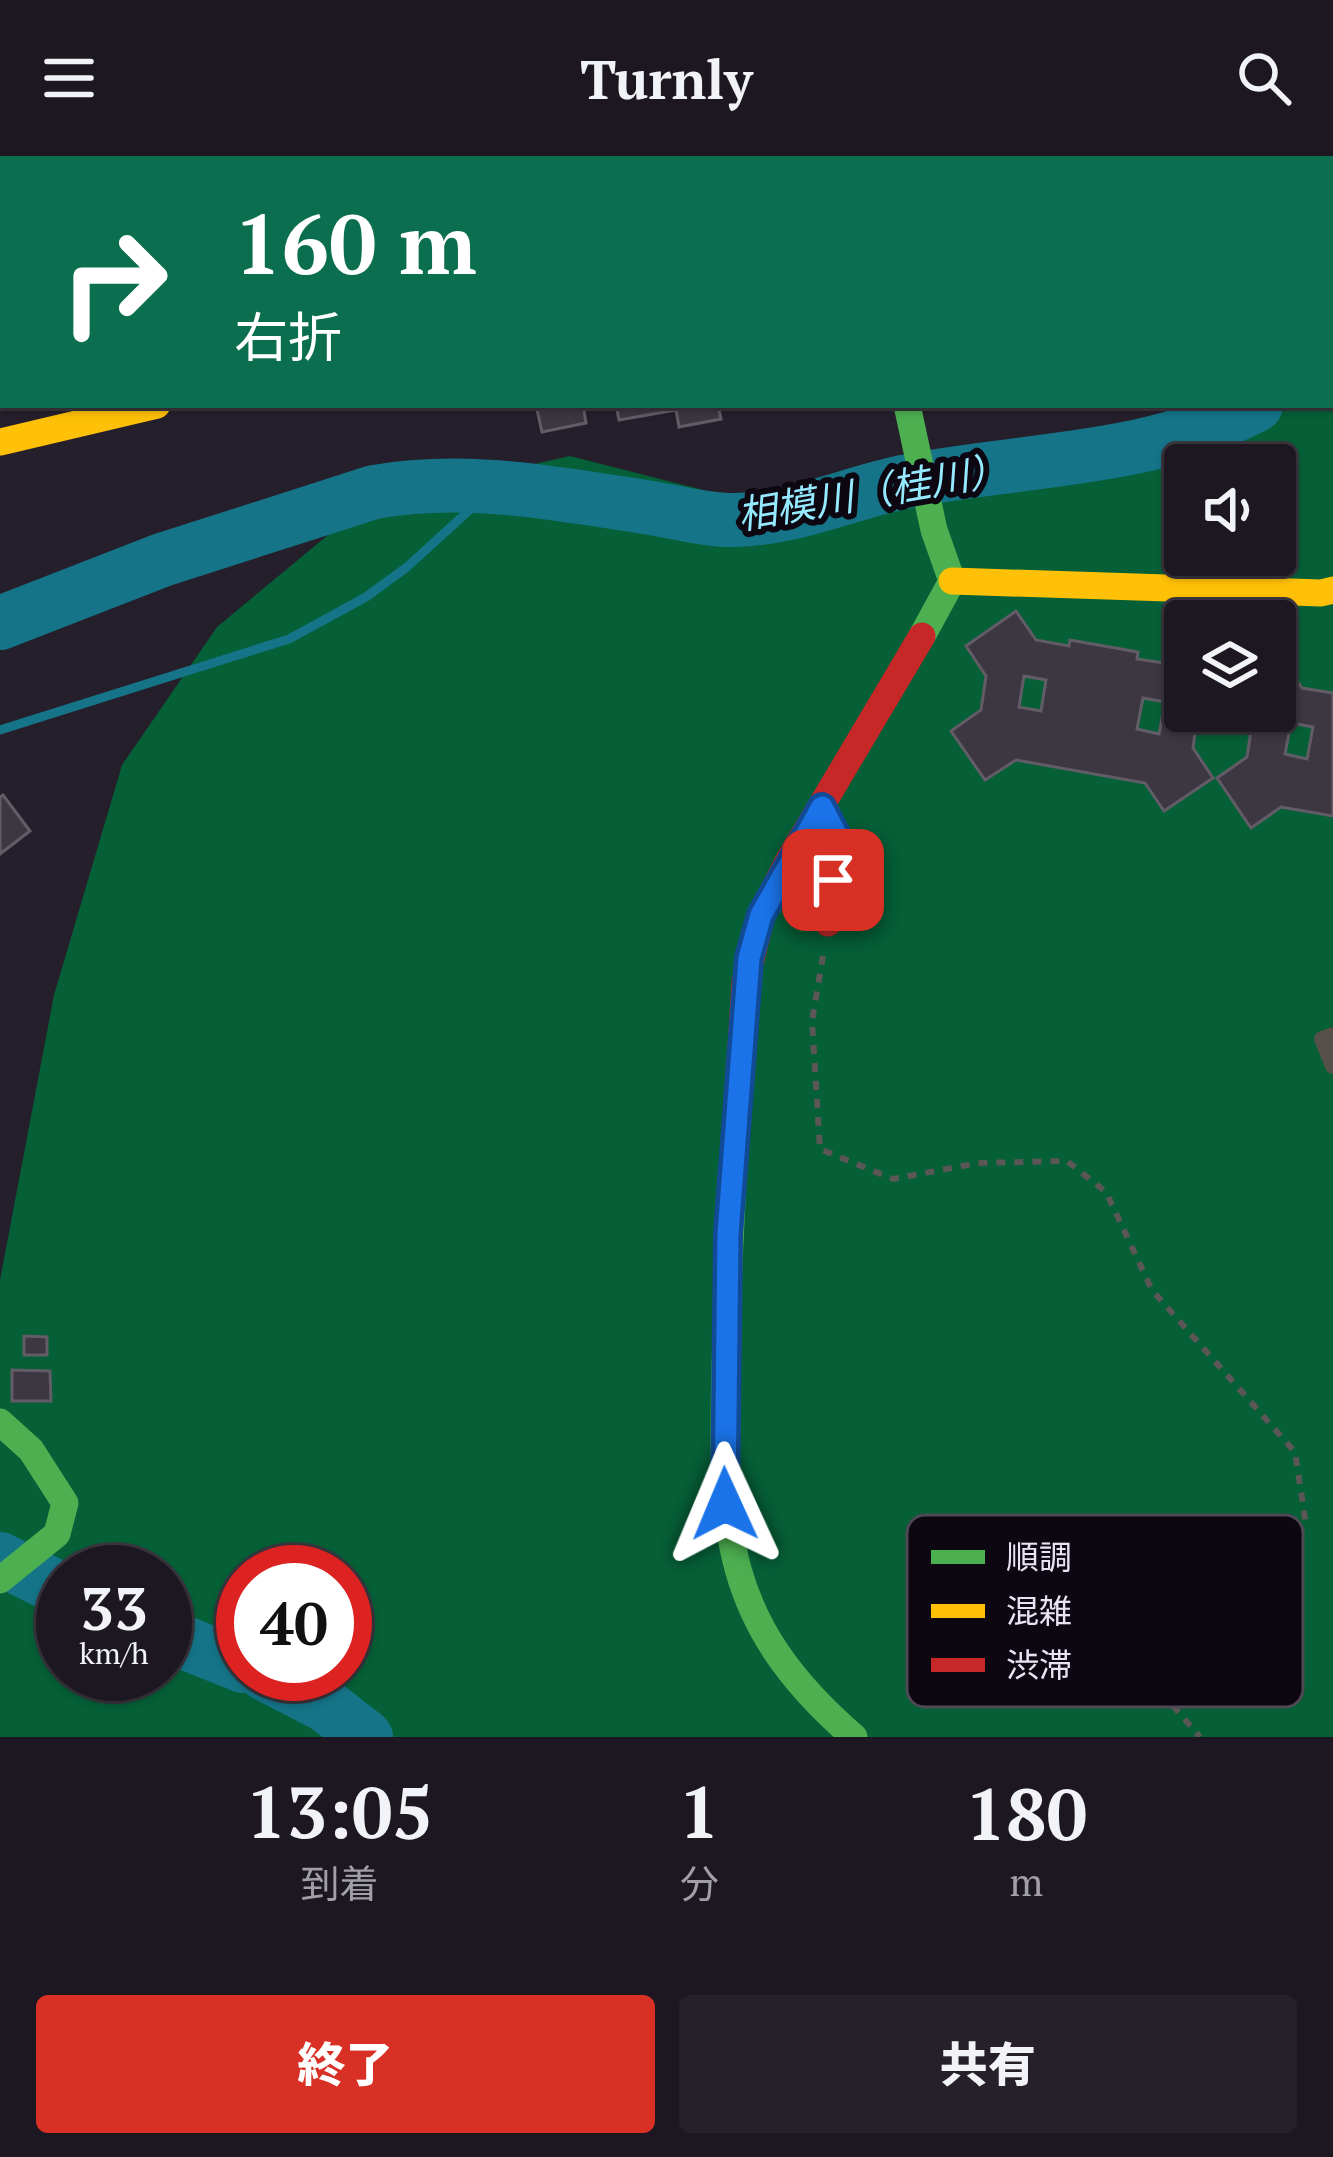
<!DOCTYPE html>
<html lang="ja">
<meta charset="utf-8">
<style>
body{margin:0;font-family:"PT Serif","Noto Sans JP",serif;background:#252029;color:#f1f3f6;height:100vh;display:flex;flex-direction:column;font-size:45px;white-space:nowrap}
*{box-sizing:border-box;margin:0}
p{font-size:39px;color:#a09fa5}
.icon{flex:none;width:66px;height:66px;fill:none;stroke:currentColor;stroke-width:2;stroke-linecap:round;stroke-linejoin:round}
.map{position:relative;height:1581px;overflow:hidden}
.drawer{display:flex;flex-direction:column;background:#1c1720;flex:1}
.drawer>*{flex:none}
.top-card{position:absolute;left:0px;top:0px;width:1335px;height:252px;box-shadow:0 3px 9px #0004,0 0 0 3px #3a363e;background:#0b6e4f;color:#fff;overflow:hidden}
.controls{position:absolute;left:1164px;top:288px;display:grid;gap:24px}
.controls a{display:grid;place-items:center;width:132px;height:132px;border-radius:12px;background:#1c1720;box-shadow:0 3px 9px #0004,0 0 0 3px #3a363e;font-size:60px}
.speed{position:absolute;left:36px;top:1389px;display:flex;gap:24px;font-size:60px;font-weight:700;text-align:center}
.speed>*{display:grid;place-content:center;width:156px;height:156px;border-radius:50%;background:#1c1720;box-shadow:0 3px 9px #0004,0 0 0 3px #3a363e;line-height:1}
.speed small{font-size:30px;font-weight:400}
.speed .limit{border:18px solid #d22;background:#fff;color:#111}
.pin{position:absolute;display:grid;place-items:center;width:102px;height:102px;color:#fff;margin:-51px;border-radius:24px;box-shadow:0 6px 18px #0006}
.me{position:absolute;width:132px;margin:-66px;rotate:359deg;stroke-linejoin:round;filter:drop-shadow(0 0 9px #0008)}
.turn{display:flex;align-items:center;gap:42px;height:252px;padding:0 36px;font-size:54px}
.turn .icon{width:156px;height:156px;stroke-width:2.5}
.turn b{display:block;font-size:84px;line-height:102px}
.eta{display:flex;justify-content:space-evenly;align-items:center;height:204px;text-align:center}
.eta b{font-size:72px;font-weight:800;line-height:84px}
.primary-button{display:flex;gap:24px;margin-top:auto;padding:24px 36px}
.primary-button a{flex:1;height:138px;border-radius:12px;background:#d93025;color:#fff;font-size:48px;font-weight:800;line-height:138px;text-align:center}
.primary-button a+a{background:#252029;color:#f1f3f6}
header{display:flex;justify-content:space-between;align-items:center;height:156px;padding:0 36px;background:#1c1720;font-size:54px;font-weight:800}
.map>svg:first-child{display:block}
</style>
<header><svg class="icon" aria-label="menu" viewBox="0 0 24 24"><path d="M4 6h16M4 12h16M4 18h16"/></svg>Turnly<svg class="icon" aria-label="search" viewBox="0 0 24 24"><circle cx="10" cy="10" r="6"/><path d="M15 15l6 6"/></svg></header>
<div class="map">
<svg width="1333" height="1581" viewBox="0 0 1333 1581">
<rect width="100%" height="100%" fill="#251f2b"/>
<!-- forest -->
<path fill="#055f37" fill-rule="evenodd" d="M 1333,171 L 1333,1581 L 0,1581 L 0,1124 L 54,839 L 122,609 L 217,471 L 369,345 L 570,300 L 805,360 L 1092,306 L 1194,249 L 1332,249 ZM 1185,309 L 1275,309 L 1275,399 L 1185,399 ZM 1185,465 L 1275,465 L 1275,555 L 1185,555 ZM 63,1416 L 165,1416 L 165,1518 L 63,1518 ZM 243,1416 L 345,1416 L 345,1518 L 243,1518 Z"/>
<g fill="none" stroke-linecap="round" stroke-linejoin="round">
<!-- stream -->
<path stroke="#157488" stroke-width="9" d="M 0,574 L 289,483 L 366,441 L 407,411 L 498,328"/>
<!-- river -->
<g stroke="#157488" stroke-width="54">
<path d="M 1332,208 L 1333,208"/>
<path d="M 0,467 L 162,404 L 374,336 C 466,320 554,337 645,351 C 674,355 706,365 735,364 C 793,363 847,338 903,326 C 1023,302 1146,307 1256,249"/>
<path d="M 0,1403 L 63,1434"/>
<path d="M 165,1479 L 243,1510"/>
<path d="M 265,1518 L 325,1549 L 366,1581"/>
</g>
</g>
<!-- building -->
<g fill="#3d3742" stroke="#625c67" stroke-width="3" fill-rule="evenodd">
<rect x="348" y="0" width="89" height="3"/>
<path d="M 959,0 L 1011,0 L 960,3 Z"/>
<path d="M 536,249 L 583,249 L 586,267 L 542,276 Z"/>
<path d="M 616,249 L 718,249 L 721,263 L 679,271 L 676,254 L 619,264 Z"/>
<path d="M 1016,455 L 1036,484 L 1069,490 L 1070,484 L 1138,496 L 1137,503 L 1171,508 L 1185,498 L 1185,555 L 1198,555 L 1193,592 L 1213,622 L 1164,655 L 1145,627 L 1016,604 L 985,624 L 951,575 L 981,554 L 986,520 L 966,490 ZM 1024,520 L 1046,524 L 1041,555 L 1019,551 ZM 1143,542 L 1165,546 L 1159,578 L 1137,573 Z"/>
<path d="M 1282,503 L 1302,532 L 1333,537 L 1333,660 L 1281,651 L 1251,672 L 1217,622 L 1247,601 L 1252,568 L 1243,555 L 1275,555 L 1275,507 ZM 1291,567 L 1313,571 L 1307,603 L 1285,598 Z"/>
<path d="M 3,639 L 30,675 L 0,698 L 0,641 Z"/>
<path d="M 24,1180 L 47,1181 L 47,1199 L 24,1199 Z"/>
<path d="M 12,1214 L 50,1215 L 51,1245 L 12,1245 Z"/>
</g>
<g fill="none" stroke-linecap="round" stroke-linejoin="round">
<!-- path -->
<path stroke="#5b5756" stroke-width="6" stroke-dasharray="9 9" stroke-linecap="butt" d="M 823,800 L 812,865 L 820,993 L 893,1023 L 978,1007 L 1067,1005 L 1106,1036 L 1152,1134 L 1295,1296 L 1306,1369 L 1167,1473 L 1156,1503 L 1169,1545 L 1200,1581"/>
<!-- lane -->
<path stroke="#555049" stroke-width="16" d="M 1333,879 L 1322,883 L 1333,910"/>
<!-- street -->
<g stroke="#555049" stroke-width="33">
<path d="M 211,0 L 213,3"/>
<path d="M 775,0 L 775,3"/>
</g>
<!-- fast -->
<g stroke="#4caf50" stroke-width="27">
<path d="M 907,249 L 934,374 L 952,425 L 922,480"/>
<path d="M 737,951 C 732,1037 728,1123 725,1208 C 721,1373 721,1466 854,1581"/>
<path d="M 0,1266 L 31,1294 L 65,1347 L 57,1378 L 0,1424"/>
</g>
<!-- slow -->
<g stroke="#ffc107" stroke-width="27">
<path d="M 1234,3 L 1241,0"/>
<path d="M 0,286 L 157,249"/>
<path d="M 952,425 L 1321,437 L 1333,434"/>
</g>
<!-- jam -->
<g stroke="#c62828" stroke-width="27">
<path d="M 822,651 L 837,680 L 828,767"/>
<path d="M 737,951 L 745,827 L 763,755 L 789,704 L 922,480"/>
</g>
</g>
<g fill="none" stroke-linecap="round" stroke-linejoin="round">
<defs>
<path id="route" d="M 725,1348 L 728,1078 L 749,802 L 761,759 L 822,651 L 837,680 L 833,724"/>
</defs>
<!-- route casing -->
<use href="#route" stroke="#114b97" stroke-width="30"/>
<!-- route -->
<use href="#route" stroke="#1a73e8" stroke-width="21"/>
</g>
<g text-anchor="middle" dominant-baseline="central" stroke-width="12" stroke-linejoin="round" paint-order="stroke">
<!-- water labels -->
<g font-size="39" font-style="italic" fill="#95eaff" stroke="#0c0711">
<text transform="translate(872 335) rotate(-10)">相模川（桂川）</text>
</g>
</g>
<!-- legend -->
<rect x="907" y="1359" width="396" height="192" rx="18" fill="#0c0711" stroke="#4e4954" stroke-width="3"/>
<rect x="931" y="1394" width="54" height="14" fill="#4caf50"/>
<rect x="931" y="1448" width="54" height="14" fill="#ffc107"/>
<rect x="931" y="1502" width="54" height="14" fill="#c62828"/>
<g font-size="33" fill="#e9e2f2">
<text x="1006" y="1413">順調</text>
<text x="1006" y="1467">混雑</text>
<text x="1006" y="1521">渋滞</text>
</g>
</svg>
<div class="controls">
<a><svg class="icon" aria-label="sound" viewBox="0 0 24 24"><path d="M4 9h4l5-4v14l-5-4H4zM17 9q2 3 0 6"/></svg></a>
<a><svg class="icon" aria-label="layers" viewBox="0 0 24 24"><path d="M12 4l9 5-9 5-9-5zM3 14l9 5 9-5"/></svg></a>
</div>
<div class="speed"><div>33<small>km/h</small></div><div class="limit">40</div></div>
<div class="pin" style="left:833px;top:724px;background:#d93025"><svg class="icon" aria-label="arrive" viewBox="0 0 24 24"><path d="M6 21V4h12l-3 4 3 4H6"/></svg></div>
<svg class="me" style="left:725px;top:1348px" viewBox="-20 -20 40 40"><path d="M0-17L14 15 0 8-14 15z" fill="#1a73e8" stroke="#fff" stroke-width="4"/></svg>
<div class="top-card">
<div class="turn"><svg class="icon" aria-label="right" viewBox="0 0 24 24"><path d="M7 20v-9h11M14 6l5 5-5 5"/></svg><div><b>160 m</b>右折</div></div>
</div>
</div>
<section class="drawer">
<div class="eta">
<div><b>13:05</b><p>到着</p></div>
<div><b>1</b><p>分</p></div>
<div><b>180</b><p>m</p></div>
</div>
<div class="primary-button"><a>終了</a><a>共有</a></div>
</section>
